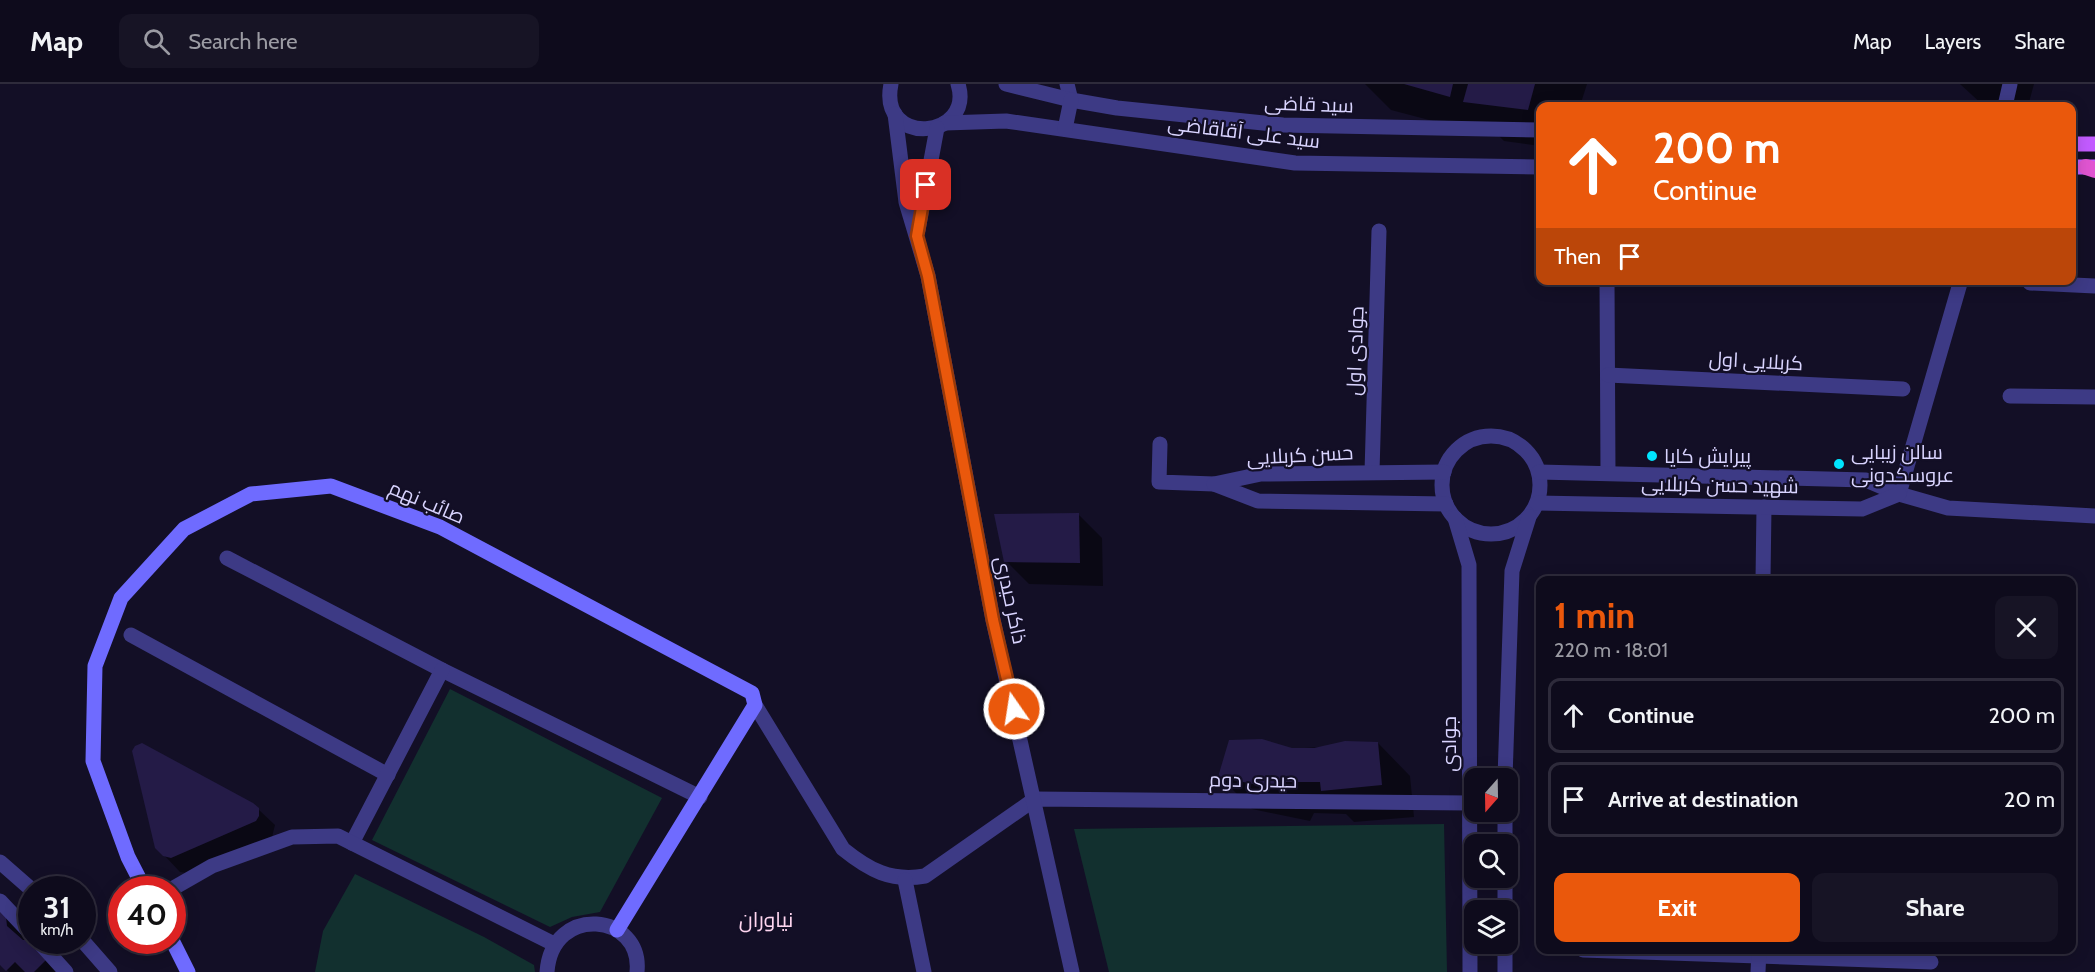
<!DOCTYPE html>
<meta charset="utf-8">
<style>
body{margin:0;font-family:Cabin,Cairo,sans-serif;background:#171425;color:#f1f3f6;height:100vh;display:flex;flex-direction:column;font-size:22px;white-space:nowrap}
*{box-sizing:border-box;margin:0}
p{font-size:20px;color:#9b9ba3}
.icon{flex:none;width:33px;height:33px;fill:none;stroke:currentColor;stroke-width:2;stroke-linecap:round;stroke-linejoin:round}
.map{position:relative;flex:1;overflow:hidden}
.details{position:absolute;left:1536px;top:492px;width:540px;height:378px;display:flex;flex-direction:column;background:#0e0b1c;border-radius:12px;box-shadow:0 3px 15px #0003,0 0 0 2px #2e2b3b}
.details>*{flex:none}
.hud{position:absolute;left:1536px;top:18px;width:540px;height:183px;border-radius:12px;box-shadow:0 3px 15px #0003,0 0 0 2px #2e2b3b;background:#ea580c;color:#fff;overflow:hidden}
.needle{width:39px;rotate:200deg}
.buttons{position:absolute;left:1464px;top:684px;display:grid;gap:12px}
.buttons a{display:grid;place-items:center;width:54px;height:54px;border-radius:12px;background:#0e0b1c;box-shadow:0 3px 15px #0003,0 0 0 2px #2e2b3b;font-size:30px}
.speed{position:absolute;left:18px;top:792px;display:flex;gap:12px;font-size:30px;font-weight:700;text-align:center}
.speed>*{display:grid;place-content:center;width:78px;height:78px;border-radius:50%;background:#0e0b1c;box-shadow:0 3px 15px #0003,0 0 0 2px #2e2b3b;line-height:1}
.speed small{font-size:15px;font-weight:400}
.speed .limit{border:9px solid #d22;background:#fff;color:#111}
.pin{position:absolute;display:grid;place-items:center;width:51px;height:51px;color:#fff;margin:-26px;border-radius:12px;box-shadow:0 3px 9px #0006}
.me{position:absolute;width:66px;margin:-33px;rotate:347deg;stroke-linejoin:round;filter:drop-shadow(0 0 4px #0008)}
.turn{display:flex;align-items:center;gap:21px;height:126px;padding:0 18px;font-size:27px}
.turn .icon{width:78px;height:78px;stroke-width:2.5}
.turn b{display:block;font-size:42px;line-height:51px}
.then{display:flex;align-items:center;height:57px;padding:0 18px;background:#0003;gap:12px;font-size:22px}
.round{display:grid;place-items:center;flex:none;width:63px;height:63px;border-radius:12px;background:#171425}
.overview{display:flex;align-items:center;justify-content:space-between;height:102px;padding:0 18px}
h1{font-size:36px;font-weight:700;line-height:45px;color:#ea580c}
.cta{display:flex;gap:12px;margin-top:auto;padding:12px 18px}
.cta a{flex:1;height:69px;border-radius:12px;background:#ea580c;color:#fff;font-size:24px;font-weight:700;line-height:69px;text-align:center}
.cta a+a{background:#171425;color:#f1f3f6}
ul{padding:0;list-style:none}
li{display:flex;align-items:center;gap:18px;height:75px;margin:0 12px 9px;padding:0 6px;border:3px solid #2e2b3b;border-radius:12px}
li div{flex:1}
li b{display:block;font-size:22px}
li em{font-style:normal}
header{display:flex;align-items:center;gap:36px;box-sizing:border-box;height:84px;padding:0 30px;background:#0e0b1c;border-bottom:2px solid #2e2b3b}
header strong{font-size:28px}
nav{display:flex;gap:33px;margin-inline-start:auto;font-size:21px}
.search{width:420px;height:54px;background:#171425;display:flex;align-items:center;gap:15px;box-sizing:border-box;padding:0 21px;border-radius:12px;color:#9b9ba3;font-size:22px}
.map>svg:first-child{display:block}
</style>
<header>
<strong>Map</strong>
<div class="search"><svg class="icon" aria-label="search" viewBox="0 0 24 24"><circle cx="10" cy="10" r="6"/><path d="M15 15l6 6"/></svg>Search here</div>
<nav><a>Map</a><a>Layers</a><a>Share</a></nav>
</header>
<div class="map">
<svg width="2095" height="888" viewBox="0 0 2095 888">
<rect width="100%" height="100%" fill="#130f26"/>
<!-- green -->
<g fill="#12302f">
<path d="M 450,605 L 662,714 L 600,828 L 572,833 L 550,843 L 372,756 Z"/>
<path d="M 1444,740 L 1447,888 L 1109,888 L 1074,745 Z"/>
<path d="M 355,790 L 484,853 L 534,881 L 535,888 L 315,888 L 323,847 Z"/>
</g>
<!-- shadow -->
<g fill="#0007">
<path d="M 1365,0 L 1587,0 L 1580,22 L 1540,22 L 1540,62 L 1504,57 L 1492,45 L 1490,52 L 1391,26 Z"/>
<path d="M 1960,0 L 2034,0 L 2028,22 L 1984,22 Z"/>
<path d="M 1079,431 L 1102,454 L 1103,502 L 1029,500 L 1006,477 Z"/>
<path d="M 1378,659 L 1410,692 L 1414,733 L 1354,738 L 1346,730 L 1314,729 L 1310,737 L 1252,725 L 1220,693 L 1291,665 Z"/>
<path d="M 258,725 L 275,741 L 272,753 L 187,789 L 180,788 L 164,771 Z"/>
<path d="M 0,819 L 70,888 L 9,888 L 0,879 Z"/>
</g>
<!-- building -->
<g fill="#241b47">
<path d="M 1404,0 L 1453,0 L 1450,13 Z"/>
<path d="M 1468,0 L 1535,0 L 1528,26 L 1463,18 Z"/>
<path d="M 1079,429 L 1080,479 L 1004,478 L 994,430 Z"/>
<path d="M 1262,655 L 1292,664 L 1314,664 L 1345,657 L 1378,658 L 1382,701 L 1321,707 L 1320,698 L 1282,698 L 1278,705 L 1218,693 L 1229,656 Z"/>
<path d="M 142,659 L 253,719 L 259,724 L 259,732 L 256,737 L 171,774 L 163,772 L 155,764 L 132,667 L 135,662 Z"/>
<path d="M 0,817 L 5,823 L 7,842 L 23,856 L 32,856 L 53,869 L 34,888 L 25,888 L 15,878 L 6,887 L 0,881 Z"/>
</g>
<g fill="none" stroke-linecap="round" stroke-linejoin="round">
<!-- minor -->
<g stroke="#3d3a85" stroke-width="15">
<path d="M 1067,0 L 1071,16"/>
<path d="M 1607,196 L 1608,389"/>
<path d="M 2030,199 L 2095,202"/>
<path d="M 1608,291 L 1903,305"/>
<path d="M 2010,312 L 2095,313"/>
<path d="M 1372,388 L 1379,147"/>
<path d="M 227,474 L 442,586 L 700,713"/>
<path d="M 1763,496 L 1764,423"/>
<path d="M 131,551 L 388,691"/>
<path d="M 755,621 L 843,765 C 869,786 891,798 925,792 L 1035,715 L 1470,719"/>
<path d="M 352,759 L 442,586"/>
<path d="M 0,778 L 32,806"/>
<path d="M 905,796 L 924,888"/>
<path d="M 170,806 L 212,782 L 292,753 L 338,752 L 554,860"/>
<path d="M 0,817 L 32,851"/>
<path d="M 37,856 L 66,888"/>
<path d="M 82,856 L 110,888"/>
<path d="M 1583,866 L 1931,878"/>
<path d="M 547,888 C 552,819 643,829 637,888"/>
<path d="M 1758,888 L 1759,866"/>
</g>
<!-- tertiary -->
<g stroke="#3d3a85" stroke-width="15">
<path d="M 891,0 C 878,64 975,55 958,0"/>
<path d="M 1006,0 L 1071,16 L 1117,24 L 1283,41 L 1540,46"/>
<path d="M 2005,22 L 2010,0"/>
<path d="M 895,30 L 906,118 L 928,192 L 993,536 L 1072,888"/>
<path d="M 945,39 L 1006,37 L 1295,79 L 1540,83"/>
<path d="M 1065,45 L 1071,16"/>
<path d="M 918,146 L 937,44"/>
<circle cx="1491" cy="401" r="49"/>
<path d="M 1160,360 L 1159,398 L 1214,400"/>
<path d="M 1444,388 L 1261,390 L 1214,400 L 1258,417 L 1446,420"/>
<path d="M 1539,388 L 1866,396 L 1899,410 L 1948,424 L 2095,432"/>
<path d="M 1899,410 L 1961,196"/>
<path d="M 1537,419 L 1862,425 L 1899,410"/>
<path d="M 1455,434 L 1469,481 L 1470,888"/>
<path d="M 1505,694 L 1512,487 L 1529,433"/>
<path d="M 1505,728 L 1505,760"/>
<path d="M 1505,794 L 1505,826"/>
<path d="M 1505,860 L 1505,888"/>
</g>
<!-- secondary -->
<g stroke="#6f6bff" stroke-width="15">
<path d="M 145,806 L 128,773 L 93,677 L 95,582 L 121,514 L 184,445 L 251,410 L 331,402 L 440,443 L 752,609 L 755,621 L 617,846"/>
<path d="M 172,856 L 188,888"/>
</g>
<!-- primary -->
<g stroke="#c25bff" stroke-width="15">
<path d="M 2072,60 L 2095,60"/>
<path d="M 2072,83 L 2095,83"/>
</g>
<!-- trunk -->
<path stroke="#e055d1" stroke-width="16" d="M 2086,83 L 2095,86"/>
</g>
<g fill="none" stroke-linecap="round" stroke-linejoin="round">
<defs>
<path id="route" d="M 926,101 L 917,152 L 928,192 L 993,536 L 1014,625"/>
</defs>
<!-- route casing -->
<use href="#route" stroke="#983908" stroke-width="15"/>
<!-- route -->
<use href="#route" stroke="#ea580c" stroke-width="10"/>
</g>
<!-- markers -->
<g fill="#00e5ff" stroke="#130f26" stroke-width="2">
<circle cx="1652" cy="372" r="6"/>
<circle cx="1839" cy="380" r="6"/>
</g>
<g text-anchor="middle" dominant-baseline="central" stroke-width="4.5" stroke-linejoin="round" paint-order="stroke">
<!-- street labels -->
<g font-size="20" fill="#d9d4ff" stroke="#130f26">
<text transform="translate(1309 20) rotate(2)">سید قاضی</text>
<text transform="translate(1244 48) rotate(7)">سید علی آقاقاضی</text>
<text transform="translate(1355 267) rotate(-88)">جوادی اول</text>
<text transform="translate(1756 277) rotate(3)">کربلایی اول</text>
<text transform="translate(1300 371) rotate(-3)">حسن کربلایی</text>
<text transform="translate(1720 401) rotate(1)">شهید حسن کربلایی</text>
<text transform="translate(427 418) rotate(23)">صائب نهم</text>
<text transform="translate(1011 516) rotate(78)">ذاکر حیدری</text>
<text transform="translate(1449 660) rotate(-90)">جوادی</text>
<text transform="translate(1253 696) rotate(1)">حیدری دوم</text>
</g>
<!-- poi labels -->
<g font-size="20" fill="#d9d4ff" stroke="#130f26" text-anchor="start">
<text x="1851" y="368">سالن زیبایی<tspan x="1851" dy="23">عروسکدونی</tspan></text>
<text x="1664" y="372">پیرایش کایا</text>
</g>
<!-- neighbourhood labels -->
<g font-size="21" fill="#ffd6f0" stroke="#130f26">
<text x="766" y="835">نیاوران</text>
</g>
</g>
</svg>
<div class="buttons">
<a><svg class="needle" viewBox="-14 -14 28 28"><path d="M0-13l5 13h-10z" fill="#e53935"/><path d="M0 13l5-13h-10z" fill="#9b9ba3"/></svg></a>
<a><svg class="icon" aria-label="search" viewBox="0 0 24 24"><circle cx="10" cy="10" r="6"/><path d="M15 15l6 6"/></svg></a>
<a><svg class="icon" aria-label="layers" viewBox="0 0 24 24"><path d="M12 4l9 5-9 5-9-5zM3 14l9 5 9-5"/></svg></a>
</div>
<div class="speed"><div>31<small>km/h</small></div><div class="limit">40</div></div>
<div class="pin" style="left:926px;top:101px;background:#d93025"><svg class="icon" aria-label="arrive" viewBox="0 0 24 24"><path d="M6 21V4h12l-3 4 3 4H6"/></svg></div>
<svg class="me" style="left:1014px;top:625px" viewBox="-20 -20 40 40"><circle r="17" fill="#ea580c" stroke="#fff" stroke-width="3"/><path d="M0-11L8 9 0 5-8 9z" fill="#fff"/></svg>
<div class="hud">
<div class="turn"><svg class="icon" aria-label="ahead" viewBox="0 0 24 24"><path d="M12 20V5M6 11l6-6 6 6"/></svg><div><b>200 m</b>Continue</div></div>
<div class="then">Then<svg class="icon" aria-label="arrive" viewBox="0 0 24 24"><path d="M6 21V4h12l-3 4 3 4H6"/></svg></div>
</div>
<section class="details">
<div class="overview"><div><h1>1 min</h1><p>220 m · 18:01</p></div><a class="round"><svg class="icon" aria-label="close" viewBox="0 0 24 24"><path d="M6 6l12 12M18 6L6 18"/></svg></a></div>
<ul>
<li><svg class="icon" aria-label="ahead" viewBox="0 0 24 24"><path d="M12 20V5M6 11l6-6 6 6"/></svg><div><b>Continue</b></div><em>200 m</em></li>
<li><svg class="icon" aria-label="arrive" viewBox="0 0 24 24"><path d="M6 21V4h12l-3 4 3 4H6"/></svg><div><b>Arrive at destination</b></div><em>20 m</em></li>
</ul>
<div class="cta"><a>Exit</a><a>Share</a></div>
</section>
</div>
